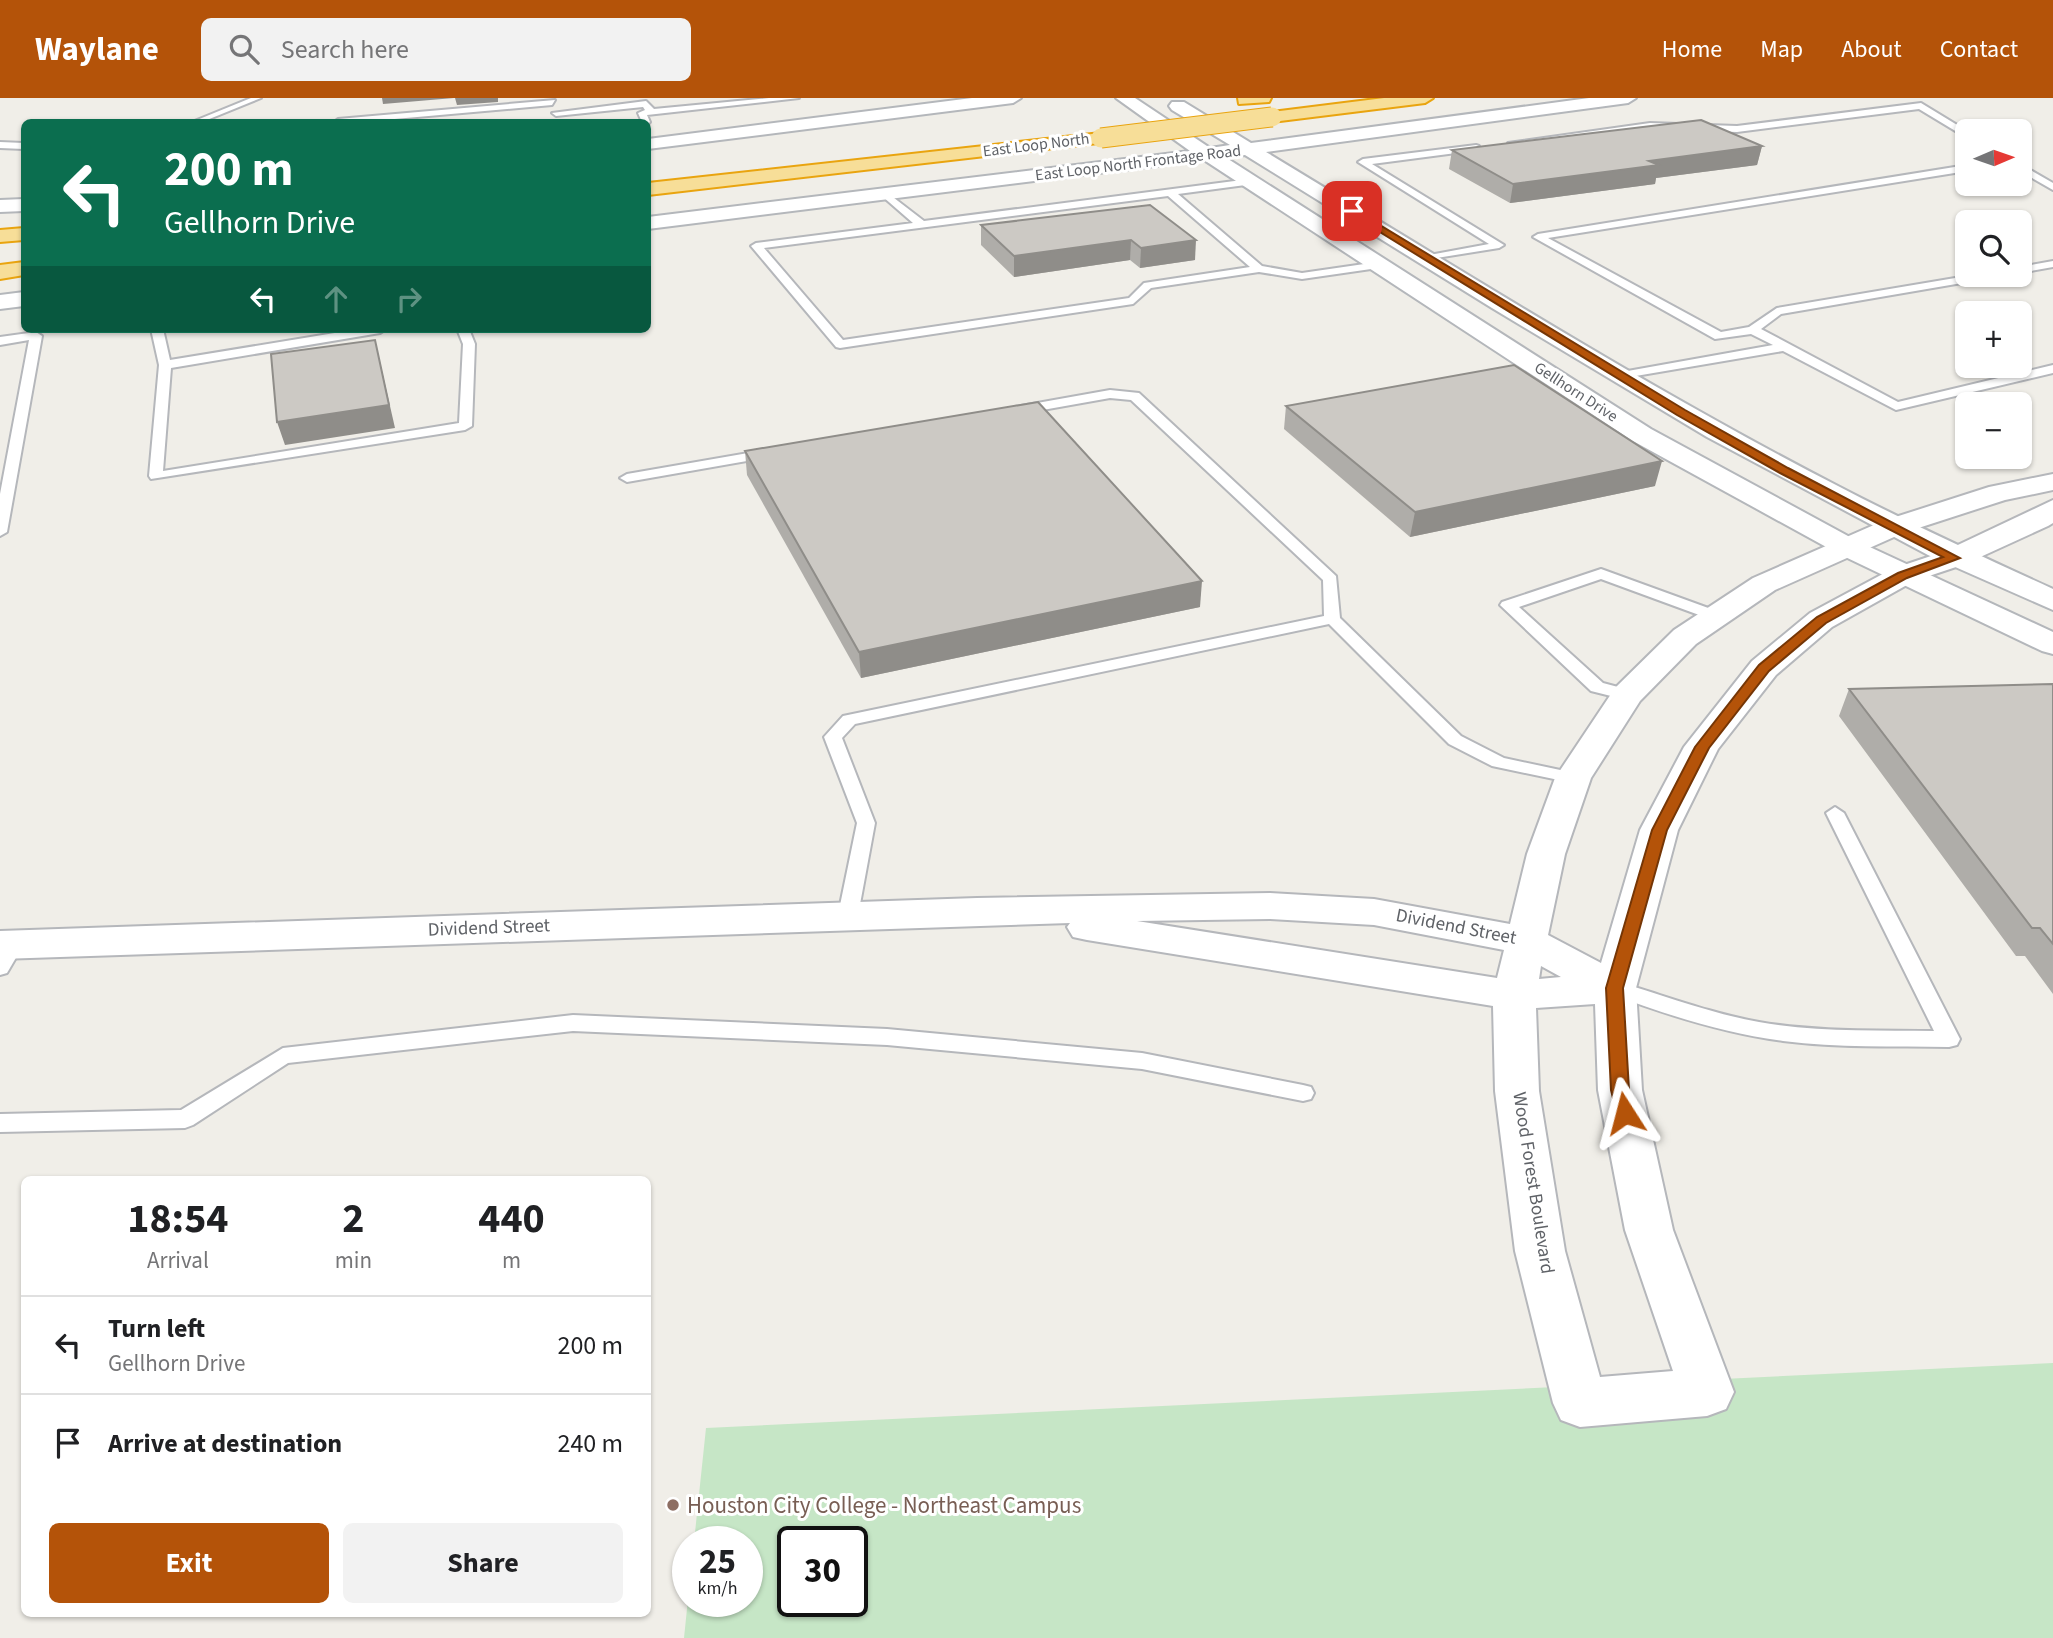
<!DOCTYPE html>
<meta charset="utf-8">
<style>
body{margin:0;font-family:"Source Sans 3",sans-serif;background:#f2f2f2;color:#202124;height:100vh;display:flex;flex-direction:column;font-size:26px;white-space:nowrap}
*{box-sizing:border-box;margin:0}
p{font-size:23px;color:#757577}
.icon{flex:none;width:38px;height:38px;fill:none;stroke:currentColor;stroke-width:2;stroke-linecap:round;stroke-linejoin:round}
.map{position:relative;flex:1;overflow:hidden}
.drawer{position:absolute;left:21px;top:1078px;width:630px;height:441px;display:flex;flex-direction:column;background:#fff;border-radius:10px;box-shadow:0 2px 5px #0004}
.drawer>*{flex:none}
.hud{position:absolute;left:21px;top:21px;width:630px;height:214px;border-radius:10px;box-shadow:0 2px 5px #0004;background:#0b6e4f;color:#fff;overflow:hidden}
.needle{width:46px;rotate:88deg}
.fabs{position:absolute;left:1955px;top:21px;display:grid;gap:14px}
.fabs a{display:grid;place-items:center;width:77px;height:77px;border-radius:10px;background:#fff;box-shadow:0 2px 5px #0004;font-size:35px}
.speed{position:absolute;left:672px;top:1428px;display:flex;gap:14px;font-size:35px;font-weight:700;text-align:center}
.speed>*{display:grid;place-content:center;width:91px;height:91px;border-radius:50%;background:#fff;box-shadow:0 2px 5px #0004;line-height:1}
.speed small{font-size:18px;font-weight:400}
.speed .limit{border:4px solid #111;border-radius:10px;background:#fff;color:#111}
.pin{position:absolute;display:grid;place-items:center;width:60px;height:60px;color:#fff;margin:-30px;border-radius:14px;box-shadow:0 4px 10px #0006}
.me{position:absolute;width:77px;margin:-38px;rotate:351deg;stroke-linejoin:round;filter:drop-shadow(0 0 5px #0008)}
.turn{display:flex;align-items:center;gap:24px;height:147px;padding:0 28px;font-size:32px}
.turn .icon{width:91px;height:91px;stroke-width:2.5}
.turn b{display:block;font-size:49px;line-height:60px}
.lanes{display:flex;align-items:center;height:66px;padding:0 28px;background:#0003;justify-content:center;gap:35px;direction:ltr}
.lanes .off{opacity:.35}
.eta{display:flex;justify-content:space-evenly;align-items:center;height:119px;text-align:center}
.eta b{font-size:42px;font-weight:700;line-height:49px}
.cta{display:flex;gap:14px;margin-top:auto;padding:14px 28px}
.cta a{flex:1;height:80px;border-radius:10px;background:#b45309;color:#fff;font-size:28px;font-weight:700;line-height:80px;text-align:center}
.cta a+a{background:#f2f2f2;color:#202124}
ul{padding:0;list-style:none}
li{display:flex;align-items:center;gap:21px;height:98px;padding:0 28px;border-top:2px solid #e0e0e0}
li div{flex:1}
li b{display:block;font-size:26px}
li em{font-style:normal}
header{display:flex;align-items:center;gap:42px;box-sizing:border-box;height:98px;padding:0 35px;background:#b45309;color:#fff}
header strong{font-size:33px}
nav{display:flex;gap:38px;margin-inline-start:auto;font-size:24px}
.search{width:490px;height:63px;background:#f2f2f2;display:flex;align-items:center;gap:18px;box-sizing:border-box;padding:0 24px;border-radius:10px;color:#757577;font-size:26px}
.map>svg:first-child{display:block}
</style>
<header>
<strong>Waylane</strong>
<div class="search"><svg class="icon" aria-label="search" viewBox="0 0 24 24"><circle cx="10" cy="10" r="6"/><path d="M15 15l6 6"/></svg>Search here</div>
<nav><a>Home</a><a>Map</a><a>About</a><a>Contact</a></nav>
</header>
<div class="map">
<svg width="2053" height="1540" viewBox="0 0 2053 1540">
<rect width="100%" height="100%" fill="#f0eee8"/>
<!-- green -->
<path fill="#c6e6c6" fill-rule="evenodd" d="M 2053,1265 L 2053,1540 L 684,1540 L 688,1501 L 688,1503 L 747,1503 L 747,1444 L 694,1444 L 706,1330 ZM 793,1444 L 852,1444 L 852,1503 L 793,1503 Z"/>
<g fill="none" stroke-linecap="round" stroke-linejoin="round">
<defs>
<g id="service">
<path d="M 251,0 L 261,0 L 202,24 L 192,24 Z"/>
<path d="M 769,0 L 799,0 L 647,17 L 650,24 L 648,26 L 642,24 L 638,15 L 645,12 L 643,9 L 556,18 L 552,15 L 646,3 L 654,11 Z"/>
<path d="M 555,2 L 552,7 L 361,24 L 334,24 L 338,21 Z"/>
<path d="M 1921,5 L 1967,33 L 1967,40 L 1919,11 L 1737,34 L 1650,31 L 1513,48 L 1508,45 L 1650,25 L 1737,28 Z"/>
<path d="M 0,44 L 24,45 L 24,51 L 0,50 Z"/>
<path d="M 1476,47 L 1479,48 L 1479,52 L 1372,66 L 1504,147 L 1499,150 L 1424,162 L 1424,158 L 1489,146 L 1358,64 L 1363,61 Z"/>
<path d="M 2020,66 L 2053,85 L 2053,92 L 2020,73 Z"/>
<path d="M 1967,67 L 1967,73 L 1548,140 L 1721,234 L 1749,229 L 1777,210 L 1973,177 L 1996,177 L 1991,180 L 1781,216 L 1761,231 L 1898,304 L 2053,267 L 2053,275 L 1896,312 L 1783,253 L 1618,281 L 1616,278 L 1622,274 L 1773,247 L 1751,236 L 1715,241 L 1533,139 L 1538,136 Z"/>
<path d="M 1250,81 L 1255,84 L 1253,86 L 1178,96 L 1262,168 L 1302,175 L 1378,164 L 1383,167 L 1378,170 L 1302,181 L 1259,174 L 1151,190 L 1133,206 L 840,250 L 836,249 L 751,148 L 756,145 L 913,125 L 882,98 L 880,96 L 885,93 L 924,123 ZM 1168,98 L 1250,169 L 1144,185 L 1129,200 L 843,242 L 764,150 Z"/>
<path d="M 2053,163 L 2053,169 L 2020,175 L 2020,169 Z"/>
<path d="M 151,231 L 163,231 L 170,262 L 359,231 L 386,231 L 380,235 L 171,270 L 163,373 L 459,325 L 463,246 L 457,231 L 469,231 L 475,246 L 472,328 L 465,332 L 151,381 L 149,378 L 159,267 Z"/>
<path d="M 36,234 L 42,238 L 7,434 L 0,438 L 0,396 L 29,242 L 0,247 L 0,239 Z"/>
<path d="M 1110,292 L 1139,295 L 1336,478 L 1340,520 L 1461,638 L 1504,660 L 1579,676 L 1582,680 L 1579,684 L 1573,685 L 1492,668 L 1449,646 L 1329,526 L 855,626 L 842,640 L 875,725 L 858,817 L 855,822 L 841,822 L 838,817 L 857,725 L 824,639 L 843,618 L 1324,518 L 1323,482 L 1131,302 L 1110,300 L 1015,317 L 1009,313 L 1015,309 Z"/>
<path d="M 771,351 L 776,352 L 776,358 L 627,384 L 620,380 L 627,376 Z"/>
<path d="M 1601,471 L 1722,515 L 1724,518 L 1722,521 L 1710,521 L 1601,481 L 1519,509 L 1603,585 L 1633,593 L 1635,597 L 1627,602 L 1591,593 L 1500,507 L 1502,504 Z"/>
<path d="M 1835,709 L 1844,715 L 1960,941 L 1957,947 L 1949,949 C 1894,948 1838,950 1783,943 C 1723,935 1664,916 1608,895 L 1605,890 L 1608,885 L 1615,883 C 1663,897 1709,915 1759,924 C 1816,934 1876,932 1934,933 L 1826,715 Z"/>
<path d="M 14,839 L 21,841 L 24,846 L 7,875 L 0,877 L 0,853 L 7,841 Z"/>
<path d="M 573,917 L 887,931 L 1142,955 L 1303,987 L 1311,989 L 1314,995 L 1311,1001 L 1303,1003 L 1142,971 L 887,947 L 573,933 L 288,965 L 193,1027 L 185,1030 L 0,1034 L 0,1016 L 181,1012 L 283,950 Z"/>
</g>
<path id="minor" d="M 2053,376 L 2053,392 L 2005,402 L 1903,435 L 1775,492 L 1696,546 L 1640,603 L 1591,680 L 1565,756 L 1548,837 L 1601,865 L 1640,732 L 1684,649 L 1752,563 L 1810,515 L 1892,471 L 1943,454 L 2053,402 L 2053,425 L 2048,428 L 1965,466 L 1914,483 L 1832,529 L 1776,577 L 1718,651 L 1678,732 L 1636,890 L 1642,992 L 1673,1132 L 1734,1294 L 1726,1311 L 1707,1318 L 1580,1329 L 1561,1322 L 1553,1305 L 1515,1153 L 1495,993 L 1493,908 L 1087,842 L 1073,839 L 1067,829 L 1070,825 L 0,861 L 0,833 L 977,800 L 1270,795 L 1374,801 L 1510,826 L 1527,756 L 1555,680 L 1615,590 L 1674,532 L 1753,480 L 1883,423 L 1989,389 ZM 1270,821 L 1374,827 L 1504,852 L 1497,880 L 1137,823 ZM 1541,868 L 1561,879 L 1539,881 ZM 1595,906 L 1598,992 L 1625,1132 L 1673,1273 L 1600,1279 L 1565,1153 L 1539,993 L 1536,910 Z"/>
<g id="secondary">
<path d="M 972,0 L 1021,0 L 1013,5 L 648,51 L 648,41 Z"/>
<path d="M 1116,0 L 1135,0 L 1210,50 L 1230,47 L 1172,12 L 1169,8 L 1172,4 L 1184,4 L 1251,45 L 1589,0 L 1636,0 L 1628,5 L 1266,54 C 1455,168 1642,287 1838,388 C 1909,425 1981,458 2053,491 L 2053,512 L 1928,457 L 1707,339 L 1492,210 L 1245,57 L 1225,59 L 1651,331 L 1859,444 L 2053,534 L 2053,556 L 2042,553 L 1839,456 L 1633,343 L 1204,62 L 648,131 L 648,119 L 1190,53 Z"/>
<path d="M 24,101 L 24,113 L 0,114 L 0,102 Z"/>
<path d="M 24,194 L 24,208 L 0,211 L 0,197 Z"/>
</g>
<g id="motorway">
<path d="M 1238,0 L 1271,0 L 1269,4 L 1239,6 Z"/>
<path d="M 1384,0 L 1433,0 L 1425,5 L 1272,24 L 1263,19 L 1272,14 Z"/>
<path d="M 1101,35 L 1107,36 L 1110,40 L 1107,44 L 648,97 L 648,85 Z"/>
<path d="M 24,130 L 24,142 L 0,144 L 0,132 Z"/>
<path d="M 24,164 L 24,177 L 0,181 L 0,167 Z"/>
</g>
</defs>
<!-- service casing -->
<use href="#service" stroke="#b5b7bb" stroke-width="4"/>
<!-- minor casing -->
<use href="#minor" stroke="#b5b7bb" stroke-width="4"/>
<!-- secondary casing -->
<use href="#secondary" stroke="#b4b7bb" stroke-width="4"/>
<!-- motorway casing -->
<use href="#motorway" stroke="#e9a40f" stroke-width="4"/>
<!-- service -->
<use href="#service" fill="#fff" fill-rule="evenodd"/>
<!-- minor -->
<use href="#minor" fill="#fff" fill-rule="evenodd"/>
<!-- secondary -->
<use href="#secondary" fill="#fff" fill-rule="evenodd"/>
<!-- motorway -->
<use href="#motorway" fill="#f7de98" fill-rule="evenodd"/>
<defs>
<path id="motorway-bridge" d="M 1101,40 L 1272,19"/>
</defs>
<!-- motorway-bridge casing -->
<use href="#motorway-bridge" stroke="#e9a40f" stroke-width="21" stroke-linecap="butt"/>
<!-- motorway-bridge -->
<use href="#motorway-bridge" stroke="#f7de98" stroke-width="19"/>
</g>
<!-- wall -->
<g fill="#afada9">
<path d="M 1762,48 L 1757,67 L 1656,80 L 1655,86 L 1510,105 L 1449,71 L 1452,52 Z"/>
<path d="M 1150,107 L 1195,162 L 1140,170 L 1130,162 L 1014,179 L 981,147 L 981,127 Z"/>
<path d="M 1286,308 L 1655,388 L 1410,439 L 1284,331 Z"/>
<path d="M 745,353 L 1200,509 L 861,580 L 747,377 Z"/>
<path d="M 2053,586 L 2053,896 L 2025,858 L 2016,858 L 1839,618 L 1849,591 Z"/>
</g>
<!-- shaded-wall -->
<g fill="#8f8d89">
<path d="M 382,0 L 454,0 L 383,6 Z"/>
<path d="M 455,0 L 498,0 L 498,4 L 457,7 Z"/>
<path d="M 1762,48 L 1757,67 L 1656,80 L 1655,86 L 1510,105 L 1513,86 L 1649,63 Z"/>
<path d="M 1131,142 L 1130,162 L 1014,179 L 1014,158 Z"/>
<path d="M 1196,142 L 1195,162 L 1140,170 L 1141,150 Z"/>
<path d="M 375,242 L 395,330 L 285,347 L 277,324 Z"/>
<path d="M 1662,363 L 1655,388 L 1410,439 L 1415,414 Z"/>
<path d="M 1202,483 L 1200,509 L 861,580 L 859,554 Z"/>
</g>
<!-- building -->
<g fill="#ccc9c4" stroke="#8f8d89" stroke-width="2">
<path d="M 1701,22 L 1762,48 L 1649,63 L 1659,67 L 1513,86 L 1452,52 Z"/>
<path d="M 1150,107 L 1196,142 L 1141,150 L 1131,142 L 1014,158 L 981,127 Z"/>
<path d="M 375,242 L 389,307 L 277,324 L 271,256 Z"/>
<path d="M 1514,267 L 1662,363 L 1415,414 L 1286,308 Z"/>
<path d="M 1038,304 L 1202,483 L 859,554 L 745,353 Z"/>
<path d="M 2053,586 L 2053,846 L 2040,830 L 2032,830 L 1849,591 Z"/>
</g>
<!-- route -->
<path fill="#b45309" stroke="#753606" stroke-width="2" d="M 1349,112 L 1355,112 L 1685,312 L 1788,370 L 1960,460 L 1907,480 L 1826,525 L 1769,573 L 1709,650 L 1667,732 L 1623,890 L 1629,992 L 1634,1015 L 1632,1020 L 1618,1020 L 1611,992 L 1606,890 L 1652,732 L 1695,649 L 1759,567 L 1817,519 L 1898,475 L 1943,459 L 1780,375 L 1677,317 L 1349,115 Z"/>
<!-- markers -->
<circle fill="#8d6e63" stroke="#fff" stroke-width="2.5" cx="673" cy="1407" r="7"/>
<g text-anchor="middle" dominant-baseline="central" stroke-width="6" stroke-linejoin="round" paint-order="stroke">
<!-- far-street labels -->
<g font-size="16" fill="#5f6267" stroke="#fff">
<text transform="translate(1036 47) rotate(-7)">East Loop North</text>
<text transform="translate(1138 65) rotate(-7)">East Loop North Frontage Road</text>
<text transform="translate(1576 294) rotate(33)">Gellhorn Drive</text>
</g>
<!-- street labels -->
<g font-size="19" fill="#5f6267" stroke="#fff">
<text transform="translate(1456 829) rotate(11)">Dividend Street</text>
<text transform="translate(489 830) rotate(-2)">Dividend Street</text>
<text transform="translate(1533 1085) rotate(81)">Wood Forest Boulevard</text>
</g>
<!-- near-education labels -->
<g font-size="23" fill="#785e54" stroke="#fff" text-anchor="start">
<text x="687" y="1407">Houston City College - Northeast Campus</text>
</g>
</g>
</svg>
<div class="fabs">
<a><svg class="needle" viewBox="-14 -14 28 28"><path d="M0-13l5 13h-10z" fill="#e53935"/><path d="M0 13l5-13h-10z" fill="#757577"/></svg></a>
<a><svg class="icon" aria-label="search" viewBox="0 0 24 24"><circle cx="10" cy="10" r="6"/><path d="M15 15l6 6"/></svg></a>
<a>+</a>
<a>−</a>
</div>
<div class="speed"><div>25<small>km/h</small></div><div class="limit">30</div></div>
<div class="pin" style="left:1352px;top:113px;background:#d93025"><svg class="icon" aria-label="arrive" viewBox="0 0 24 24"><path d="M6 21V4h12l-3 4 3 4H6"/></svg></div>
<svg class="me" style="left:1625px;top:1015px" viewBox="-20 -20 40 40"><path d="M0-17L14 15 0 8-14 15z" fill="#b45309" stroke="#fff" stroke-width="4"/></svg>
<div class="hud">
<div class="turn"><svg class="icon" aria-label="left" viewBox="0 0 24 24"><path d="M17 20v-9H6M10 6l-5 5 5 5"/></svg><div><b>200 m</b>Gellhorn Drive</div></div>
<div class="lanes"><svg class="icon" aria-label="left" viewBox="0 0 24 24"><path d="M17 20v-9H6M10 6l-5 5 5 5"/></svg><svg class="icon off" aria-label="ahead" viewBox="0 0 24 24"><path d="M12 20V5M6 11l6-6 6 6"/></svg><svg class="icon off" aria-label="right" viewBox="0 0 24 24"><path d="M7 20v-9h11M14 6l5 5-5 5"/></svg></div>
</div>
<section class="drawer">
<div class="eta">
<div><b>18:54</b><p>Arrival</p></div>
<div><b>2</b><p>min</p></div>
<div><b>440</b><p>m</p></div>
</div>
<ul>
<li><svg class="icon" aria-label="left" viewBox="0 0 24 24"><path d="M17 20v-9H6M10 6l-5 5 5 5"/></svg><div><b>Turn left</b><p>Gellhorn Drive</p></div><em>200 m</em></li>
<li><svg class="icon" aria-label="arrive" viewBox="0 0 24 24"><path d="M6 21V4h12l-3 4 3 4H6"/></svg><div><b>Arrive at destination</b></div><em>240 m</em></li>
</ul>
<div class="cta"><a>Exit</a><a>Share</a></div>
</section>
</div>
